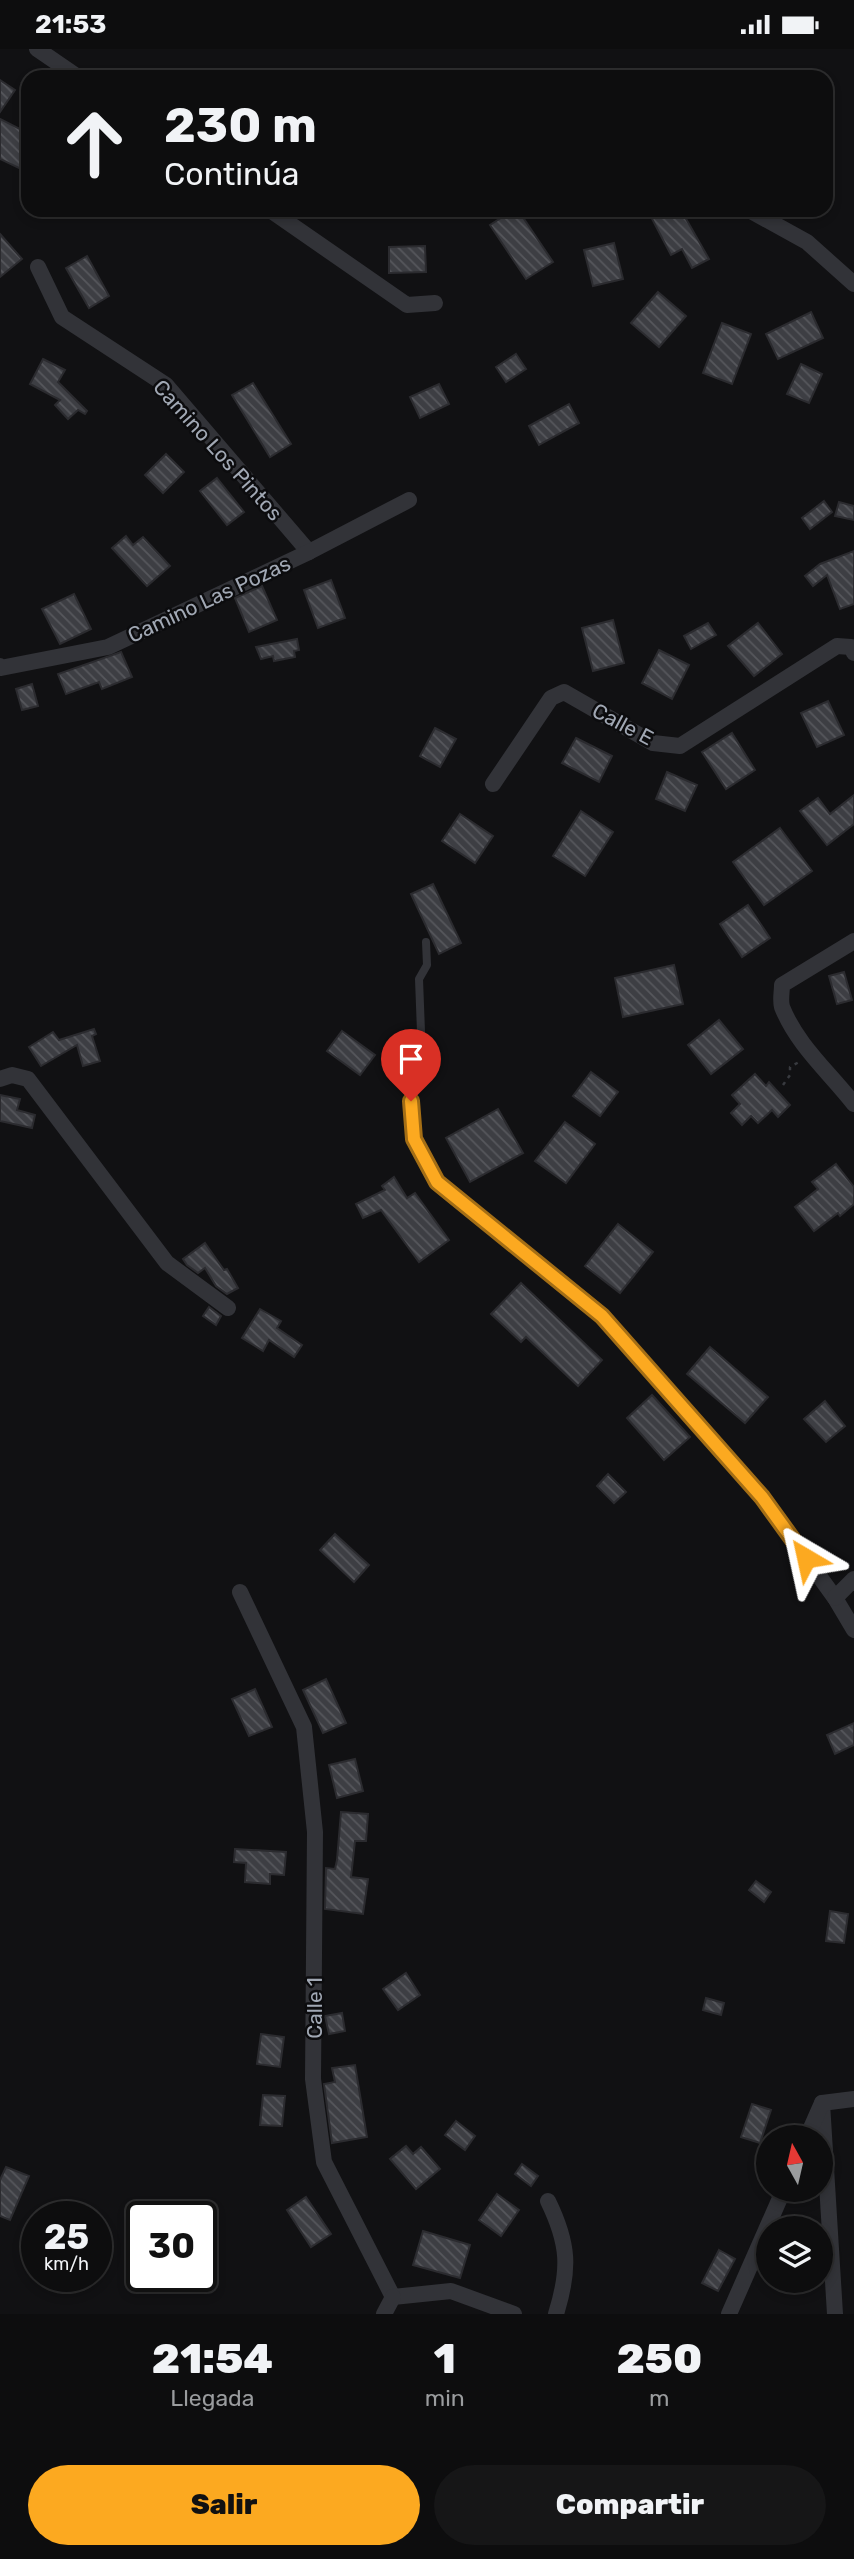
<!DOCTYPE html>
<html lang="es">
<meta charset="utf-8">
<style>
body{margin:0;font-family:Rubik,sans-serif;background:#161617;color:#f1f3f6;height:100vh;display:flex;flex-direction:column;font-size:26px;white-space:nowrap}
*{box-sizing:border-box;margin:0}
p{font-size:23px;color:#9a9c9e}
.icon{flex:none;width:38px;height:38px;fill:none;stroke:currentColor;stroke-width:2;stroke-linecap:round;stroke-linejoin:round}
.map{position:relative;height:2265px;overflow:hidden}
.sheet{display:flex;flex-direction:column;background:#0d0d0e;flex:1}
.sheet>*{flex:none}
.hud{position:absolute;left:21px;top:21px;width:812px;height:147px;border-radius:21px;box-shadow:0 4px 10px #0003,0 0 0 2px #2d2d2e;background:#0d0d0e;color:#f1f3f6;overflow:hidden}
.needle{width:46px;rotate:352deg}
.fabs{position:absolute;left:756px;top:2076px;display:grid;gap:14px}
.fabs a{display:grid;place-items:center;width:77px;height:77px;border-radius:50%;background:#0d0d0e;box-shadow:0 4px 10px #0003,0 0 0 2px #2d2d2e;font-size:35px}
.speed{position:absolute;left:21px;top:2152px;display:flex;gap:14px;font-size:35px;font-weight:700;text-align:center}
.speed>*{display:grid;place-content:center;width:91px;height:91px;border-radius:50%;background:#0d0d0e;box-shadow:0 4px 10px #0003,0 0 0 2px #2d2d2e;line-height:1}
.speed small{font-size:18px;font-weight:400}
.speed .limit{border:4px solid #111;border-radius:10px;background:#fff;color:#111}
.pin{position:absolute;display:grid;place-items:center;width:60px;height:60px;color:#fff;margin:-72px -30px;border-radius:50% 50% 50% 0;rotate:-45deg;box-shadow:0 0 7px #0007}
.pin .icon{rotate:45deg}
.me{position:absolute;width:77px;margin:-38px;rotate:324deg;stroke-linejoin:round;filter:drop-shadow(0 0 5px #0008)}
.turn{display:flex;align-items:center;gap:24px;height:147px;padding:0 28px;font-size:32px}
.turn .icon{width:91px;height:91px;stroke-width:2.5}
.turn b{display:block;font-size:49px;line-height:60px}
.eta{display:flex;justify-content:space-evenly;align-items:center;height:119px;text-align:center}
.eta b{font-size:42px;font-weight:800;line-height:49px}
.cta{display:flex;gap:14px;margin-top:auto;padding:14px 28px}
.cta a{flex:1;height:80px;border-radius:42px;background:#fca920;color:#111;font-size:28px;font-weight:800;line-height:80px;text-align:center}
.cta a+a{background:#161617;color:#f1f3f6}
.status{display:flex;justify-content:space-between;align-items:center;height:49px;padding:0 35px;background:#0d0d0e;direction:ltr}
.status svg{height:19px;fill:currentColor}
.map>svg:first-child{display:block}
</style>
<div class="status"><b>21:53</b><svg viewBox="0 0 49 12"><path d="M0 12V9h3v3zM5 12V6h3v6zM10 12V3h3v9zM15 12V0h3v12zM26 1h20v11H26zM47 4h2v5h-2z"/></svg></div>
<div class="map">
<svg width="854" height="2265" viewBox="0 0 854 2265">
<defs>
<pattern id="building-back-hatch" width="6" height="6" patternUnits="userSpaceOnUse" patternTransform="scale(1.75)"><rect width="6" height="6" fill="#3d3e43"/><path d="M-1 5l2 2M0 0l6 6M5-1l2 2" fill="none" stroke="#56575c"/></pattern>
</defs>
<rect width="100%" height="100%" fill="#111113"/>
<!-- building -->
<g fill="url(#building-back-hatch)" stroke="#2b2b2f" stroke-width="2">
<path d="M 0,31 L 15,41 L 0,63 Z"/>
<path d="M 0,70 L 28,84 L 28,107 L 21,120 L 0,110 Z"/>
<path d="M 513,161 L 518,161 L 553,213 L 526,230 L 490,176 Z"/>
<path d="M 659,161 L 681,161 L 709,210 L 692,219 L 682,200 L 671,206 L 650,166 Z"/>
<path d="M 0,185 L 22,210 L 0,228 Z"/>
<path d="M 614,194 L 623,230 L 593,237 L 584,201 Z"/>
<path d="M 425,197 L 426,223 L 389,224 L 389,198 Z"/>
<path d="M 87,207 L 109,247 L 89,259 L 66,219 Z"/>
<path d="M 658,243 L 686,267 L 659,298 L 631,274 Z"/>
<path d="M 811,263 L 823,289 L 778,310 L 766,285 Z"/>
<path d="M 722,274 L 751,285 L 732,335 L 703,324 Z"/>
<path d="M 516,305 L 526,320 L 506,333 L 496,318 Z"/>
<path d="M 43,310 L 65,321 L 58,333 L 87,362 L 85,365 L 78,361 L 68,370 L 55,356 L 60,351 L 30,335 Z"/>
<path d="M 801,315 L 822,325 L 809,354 L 787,345 Z"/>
<path d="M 253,334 L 291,395 L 270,408 L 232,346 Z"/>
<path d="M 439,335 L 449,355 L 420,369 L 410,348 Z"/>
<path d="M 569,355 L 579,374 L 539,396 L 529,377 Z"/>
<path d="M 166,405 L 184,423 L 163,444 L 145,426 Z"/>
<path d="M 217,429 L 244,463 L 227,476 L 200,442 Z"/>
<path d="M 824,452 L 832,463 L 810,480 L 802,469 Z"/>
<path d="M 839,453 L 854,457 L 854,471 L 835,467 Z"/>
<path d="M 126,487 L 133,496 L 143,488 L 170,517 L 147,537 L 112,499 Z"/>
<path d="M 854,502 L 854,555 L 840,560 L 827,526 L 813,537 L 805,527 L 820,515 Z"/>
<path d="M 331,531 L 345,569 L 318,579 L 304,541 Z"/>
<path d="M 262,537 L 277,571 L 249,583 L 235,549 Z"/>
<path d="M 74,545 L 91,580 L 60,595 L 42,560 Z"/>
<path d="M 613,571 L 624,614 L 593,622 L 582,579 Z"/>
<path d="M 708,574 L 716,586 L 691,600 L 684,587 Z"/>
<path d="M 758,574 L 782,605 L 754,627 L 728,597 Z"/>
<path d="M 297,590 L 299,601 L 294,602 L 295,608 L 274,612 L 273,607 L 261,610 L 256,598 Z"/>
<path d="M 659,601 L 689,616 L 672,650 L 642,634 Z"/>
<path d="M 121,603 L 132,628 L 102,640 L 99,633 L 66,645 L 58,625 Z"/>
<path d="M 32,635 L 38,657 L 22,661 L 16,640 Z"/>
<path d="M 828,652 L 844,686 L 817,698 L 801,664 Z"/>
<path d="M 435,679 L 456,690 L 440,718 L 420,707 Z"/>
<path d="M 732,684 L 755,721 L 726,740 L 702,703 Z"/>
<path d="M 576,689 L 612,707 L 599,733 L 562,714 Z"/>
<path d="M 667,723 L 697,736 L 685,762 L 656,750 Z"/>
<path d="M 854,746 L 854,775 L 827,796 L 800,762 L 818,749 L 830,765 Z"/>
<path d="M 581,762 L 613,783 L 585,827 L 553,807 Z"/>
<path d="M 460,765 L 493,787 L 475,814 L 442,792 Z"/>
<path d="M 780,779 L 812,822 L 764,856 L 733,813 Z"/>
<path d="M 433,835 L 461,894 L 439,905 L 411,845 Z"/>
<path d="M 748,856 L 770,889 L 742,908 L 720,875 Z"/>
<path d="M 674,916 L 683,955 L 623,968 L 615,929 Z"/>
<path d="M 844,923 L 852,951 L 837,955 L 829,927 Z"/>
<path d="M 719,971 L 743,1000 L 711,1025 L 688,996 Z"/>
<path d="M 94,980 L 96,985 L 92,987 L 100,1012 L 83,1017 L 77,996 L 41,1017 L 29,998 L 53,983 L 59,991 Z"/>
<path d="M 342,982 L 375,1006 L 360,1026 L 327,1002 Z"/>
<path d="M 591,1023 L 618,1043 L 600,1067 L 573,1047 Z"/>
<path d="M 755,1025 L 766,1037 L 769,1033 L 790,1056 L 778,1068 L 772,1061 L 758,1074 L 751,1067 L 742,1076 L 731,1064 L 740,1055 L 732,1046 Z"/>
<path d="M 0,1046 L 20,1050 L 17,1061 L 35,1066 L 32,1079 L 0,1072 Z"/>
<path d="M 498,1060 L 523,1104 L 470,1133 L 446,1089 Z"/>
<path d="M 565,1073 L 595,1095 L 566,1134 L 535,1112 Z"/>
<path d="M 836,1115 L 854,1138 L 854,1155 L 840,1167 L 838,1164 L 814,1182 L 795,1158 L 818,1140 L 812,1133 Z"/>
<path d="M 394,1128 L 407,1149 L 415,1144 L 449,1191 L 419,1213 L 381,1161 L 363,1169 L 356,1155 L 385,1141 L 382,1137 Z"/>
<path d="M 618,1175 L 653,1203 L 620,1244 L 585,1217 Z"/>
<path d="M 205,1194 L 224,1221 L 227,1220 L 238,1239 L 227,1245 L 216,1237 L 205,1219 L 198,1224 L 187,1216 L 183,1210 Z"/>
<path d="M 521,1234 L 602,1311 L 578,1337 L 526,1288 L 521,1293 L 491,1265 Z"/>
<path d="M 209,1258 L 221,1267 L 216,1276 L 203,1267 Z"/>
<path d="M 260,1260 L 281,1272 L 277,1279 L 302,1296 L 294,1308 L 269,1291 L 263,1302 L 242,1289 Z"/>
<path d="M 710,1298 L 768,1348 L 745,1374 L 687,1325 Z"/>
<path d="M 652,1346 L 690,1388 L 664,1411 L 627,1369 Z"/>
<path d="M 825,1352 L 845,1377 L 826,1393 L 804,1370 Z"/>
<path d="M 608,1425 L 626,1443 L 614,1454 L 597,1437 Z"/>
<path d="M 335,1485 L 369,1516 L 354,1533 L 320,1501 Z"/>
<path d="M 326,1630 L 346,1674 L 323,1684 L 303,1641 Z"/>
<path d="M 255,1640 L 272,1678 L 249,1687 L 232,1650 Z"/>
<path d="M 854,1674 L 854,1696 L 835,1705 L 827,1686 Z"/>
<path d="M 355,1710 L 363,1742 L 337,1749 L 329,1716 Z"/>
<path d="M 341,1763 L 368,1765 L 366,1792 L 355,1792 L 351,1828 L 368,1830 L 363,1865 L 325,1860 L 326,1819 L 335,1820 L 337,1811 Z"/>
<path d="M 235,1800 L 286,1803 L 284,1826 L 270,1825 L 270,1835 L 245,1833 L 246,1814 L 234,1813 Z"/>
<path d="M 756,1832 L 771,1843 L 764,1853 L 749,1841 Z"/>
<path d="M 830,1862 L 848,1865 L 844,1894 L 826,1892 Z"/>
<path d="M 406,1924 L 420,1946 L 398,1961 L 383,1940 Z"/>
<path d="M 706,1949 L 724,1954 L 721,1966 L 703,1961 Z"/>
<path d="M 342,1964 L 345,1982 L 329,1985 L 325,1967 Z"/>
<path d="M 261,1985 L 284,1988 L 280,2018 L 257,2015 Z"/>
<path d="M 355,2016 L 367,2088 L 332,2094 L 324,2035 L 335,2033 L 332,2019 Z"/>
<path d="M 263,2046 L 285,2047 L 282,2077 L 260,2076 Z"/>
<path d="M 752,2055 L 771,2061 L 760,2094 L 741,2088 Z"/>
<path d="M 456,2072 L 475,2087 L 465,2101 L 445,2086 Z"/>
<path d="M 406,2097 L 413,2105 L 421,2098 L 440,2120 L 416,2140 L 390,2110 Z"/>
<path d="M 522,2115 L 538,2127 L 531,2137 L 515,2125 Z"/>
<path d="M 6,2118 L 29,2127 L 10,2171 L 0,2167 L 0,2131 Z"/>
<path d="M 497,2145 L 519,2161 L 501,2187 L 479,2171 Z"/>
<path d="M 306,2148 L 331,2185 L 311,2198 L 287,2161 Z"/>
<path d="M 423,2182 L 470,2196 L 460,2229 L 413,2216 Z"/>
<path d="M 719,2201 L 735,2210 L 718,2242 L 702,2234 Z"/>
</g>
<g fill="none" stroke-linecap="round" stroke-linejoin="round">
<!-- path -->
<path stroke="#383a3f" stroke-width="2.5" stroke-dasharray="3.5 5" stroke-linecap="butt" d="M 783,1036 L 790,1026 L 790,1018 L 799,1013"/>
<!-- service -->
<path stroke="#323338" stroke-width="8" d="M 414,1090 L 411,1052 L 422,1009 L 419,930 L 427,916 L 426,893"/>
<!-- minor -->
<g stroke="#323338" stroke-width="16">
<path d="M 37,0 L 78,28"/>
<path d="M 270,161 L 407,256 L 435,254"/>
<path d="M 749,161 L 807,193 L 854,235"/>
<path d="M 38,218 L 62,268 L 166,336 L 309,503"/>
<path d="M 0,617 L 1,619 L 108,598 L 309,503 L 409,451"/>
<path d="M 493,735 L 551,649 L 564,643 L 653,694 L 680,697 L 837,597 L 851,598 L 854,604"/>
<path d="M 854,892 L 782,936 C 782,943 780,951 782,958 C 797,996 830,1024 854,1055"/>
<path d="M 0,1030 L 12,1026 L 28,1030 L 167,1214 L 228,1259"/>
<path d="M 414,1090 L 437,1134 L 602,1267 L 762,1448 L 835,1549 L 854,1581"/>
<path d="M 240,1543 L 304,1678 L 315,1783 L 313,2030 L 324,2113 L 393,2248"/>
<path d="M 835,1549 L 854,1530"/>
<path d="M 822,2054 L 835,2265"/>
<path d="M 807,2088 L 822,2054 L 854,2050"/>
<path d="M 548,2152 C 569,2195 570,2220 556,2265"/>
<path d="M 393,2248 L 451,2242 L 514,2265"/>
<path d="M 384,2265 L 393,2248"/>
<path d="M 729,2265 L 784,2140"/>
</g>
</g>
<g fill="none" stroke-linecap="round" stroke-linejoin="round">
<defs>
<path id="route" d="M 411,1052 L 414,1090 L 437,1133 L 602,1267 L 762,1448 L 806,1509"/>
</defs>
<!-- route casing -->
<use href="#route" stroke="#a46e15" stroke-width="18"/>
<!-- route -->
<use href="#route" stroke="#fca920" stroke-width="12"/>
</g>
<g text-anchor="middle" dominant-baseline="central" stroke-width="5" stroke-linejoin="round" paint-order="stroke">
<!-- street labels -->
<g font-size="21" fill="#a1a8b4" stroke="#0c0c0e">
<text transform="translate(218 401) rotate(48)">Camino Los Pintos</text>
<text transform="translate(209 550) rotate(-25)">Camino Las Pozas</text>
<text transform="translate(623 675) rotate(28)">Calle E</text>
<text transform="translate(314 1959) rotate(-90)">Calle 1</text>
</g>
</g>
</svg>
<div class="fabs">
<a><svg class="needle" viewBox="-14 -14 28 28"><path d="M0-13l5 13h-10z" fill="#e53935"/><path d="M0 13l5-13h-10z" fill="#9a9c9e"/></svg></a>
<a><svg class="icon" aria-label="layers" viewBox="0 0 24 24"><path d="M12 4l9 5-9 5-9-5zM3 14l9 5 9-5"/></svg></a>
</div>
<div class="speed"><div>25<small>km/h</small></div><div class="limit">30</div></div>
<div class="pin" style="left:411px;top:1052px;background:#d93025"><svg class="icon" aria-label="arrive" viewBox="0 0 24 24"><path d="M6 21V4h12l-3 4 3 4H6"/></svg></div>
<svg class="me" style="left:806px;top:1509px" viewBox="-20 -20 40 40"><path d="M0-17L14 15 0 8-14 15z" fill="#fca920" stroke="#fff" stroke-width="4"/></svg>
<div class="hud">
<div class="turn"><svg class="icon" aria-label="ahead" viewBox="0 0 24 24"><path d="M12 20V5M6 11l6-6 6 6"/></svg><div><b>230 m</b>Continúa</div></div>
</div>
</div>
<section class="sheet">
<div class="eta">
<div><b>21:54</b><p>Llegada</p></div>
<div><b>1</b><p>min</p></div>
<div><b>250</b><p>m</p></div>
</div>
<div class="cta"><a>Salir</a><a>Compartir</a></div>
</section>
